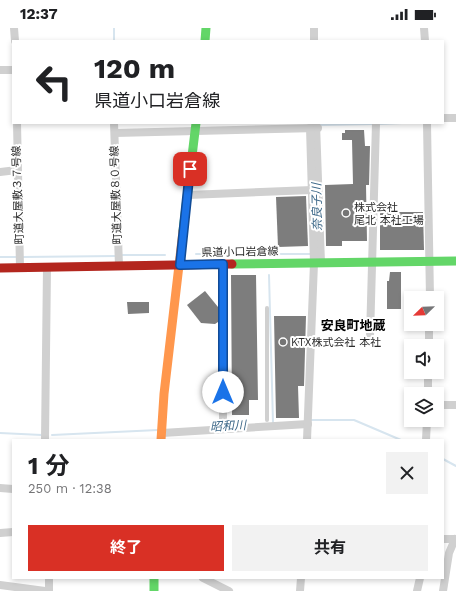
<!DOCTYPE html>
<html lang="ja">
<meta charset="utf-8">
<style>
body{margin:0;font-family:"Work Sans","Noto Sans JP",sans-serif;background:#f2f2f2;color:#202124;height:100vh;display:flex;flex-direction:column;font-size:15px;white-space:nowrap}
*{box-sizing:border-box;margin:0}
p{font-size:13px;color:#757577}
.icon{flex:none;width:22px;height:22px;fill:none;stroke:currentColor;stroke-width:2;stroke-linecap:round;stroke-linejoin:round}
.map{position:relative;flex:1;overflow:hidden}
.drawer{position:absolute;left:12px;top:411px;width:432px;height:140px;display:flex;flex-direction:column;background:#fff;border-radius:0px;box-shadow:0 2px 6px #0003}
.drawer>*{flex:none}
.banner{position:absolute;left:12px;top:12px;width:432px;height:84px;border-radius:0px;box-shadow:0 2px 6px #0003;background:#fff;color:#202124;overflow:hidden}
.needle{width:26px;rotate:247deg}
.tools{position:absolute;left:404px;top:263px;display:grid;gap:8px}
.tools a{display:grid;place-items:center;width:40px;height:40px;border-radius:0px;background:#fff;box-shadow:0 2px 6px #0003;font-size:20px}
.pin{position:absolute;display:grid;place-items:center;width:34px;height:34px;color:#fff;margin:-17px;border-radius:8px;box-shadow:0 2px 6px #0006}
.me{position:absolute;width:44px;margin:-22px;rotate:0deg;stroke-linejoin:round;filter:drop-shadow(0 0 3px #0008)}
.turn{display:flex;align-items:center;gap:14px;height:84px;padding:0 16px;font-size:18px}
.turn .icon{width:52px;height:52px;stroke-width:2.5}
.turn b{display:block;font-size:28px;line-height:34px}
.round{display:grid;place-items:center;flex:none;width:42px;height:42px;border-radius:0px;background:#f2f2f2}
.head{display:flex;align-items:center;justify-content:space-between;height:68px;padding:0 16px}
h1{font-size:24px;font-weight:700;line-height:30px}
.action{display:flex;gap:8px;margin-top:auto;padding:8px 16px}
.action a{flex:1;height:46px;border-radius:0px;background:#d93025;color:#fff;font-size:16px;font-weight:700;line-height:46px;text-align:center}
.action a+a{background:#f2f2f2;color:#202124}
.status{display:flex;justify-content:space-between;align-items:center;height:28px;padding:0 20px;background:#fff;direction:ltr}
.status svg{height:11px;fill:currentColor}
.map>svg:first-child{display:block}
</style>
<div class="status"><b>12:37</b><svg viewBox="0 0 49 12"><path d="M0 12V9h3v3zM5 12V6h3v6zM10 12V3h3v9zM15 12V0h3v12zM26 1h20v11H26zM47 4h2v5h-2z"/></svg></div>
<div class="map">
<svg width="456" height="563" viewBox="0 0 456 563">
<rect width="100%" height="100%" fill="#fff"/>
<g fill="none" stroke-linecap="round" stroke-linejoin="round">
<!-- stream -->
<g stroke="#d7e5ef" stroke-width="2">
<path d="M 114,0 L 114,13"/>
<path d="M 379,96 L 402,95"/>
<path d="M 319,97 L 374,96"/>
<path d="M 196,226 L 311,226"/>
<path d="M 122,227 L 165,227"/>
<path d="M 0,229 L 17,229"/>
<path d="M 22,229 L 117,228"/>
<path d="M 269,247 L 273,395"/>
<path d="M 310,392 L 354,392 L 401,412"/>
<path d="M 0,405 L 42,407"/>
<path d="M 52,407 L 158,402"/>
<path d="M 443,431 L 456,438"/>
</g>
</g>
<!-- building -->
<g fill="#7d7d7d">
<path d="M 345,102 L 364,102 L 365,118 L 370,118 L 369,157 L 366,157 L 367,213 L 342,213 L 342,218 L 326,218 L 325,157 L 353,156 L 352,112 L 342,112 L 342,105 L 345,105 Z"/>
<path d="M 306,168 L 308,218 L 278,219 L 276,169 Z"/>
<path d="M 380,184 L 423,184 L 424,222 L 380,222 Z"/>
<path d="M 390,244 L 401,244 L 401,281 L 387,281 L 387,253 L 389,253 Z"/>
<path d="M 231,247 L 256,247 L 258,372 L 249,372 L 249,387 L 232,387 Z"/>
<path d="M 205,263 L 218,279 L 218,294 L 215,296 L 201,295 L 187,277 Z"/>
<path d="M 127,274 L 149,274 L 149,285 L 128,286 Z"/>
<path d="M 274,288 L 306,288 L 304,358 L 298,358 L 299,390 L 276,390 Z"/>
</g>
<g fill="none" stroke-linecap="round" stroke-linejoin="round">
<!-- lane -->
<path stroke="#d0d0d0" stroke-width="4" d="M 267,280 L 267,392"/>
<!-- street -->
<g stroke="#d0d0d0" stroke-width="8">
<path d="M 14,0 L 15,13"/>
<path d="M 314,0 L 314,13"/>
<path d="M 424,0 L 425,13"/>
<path d="M 0,42 L 13,42"/>
<path d="M 443,90 L 456,90"/>
<path d="M 17,95 L 20,240"/>
<path d="M 114,95 L 119,238"/>
<path d="M 427,95 L 430,270"/>
<path d="M 316,96 L 321,235"/>
<path d="M 115,105 L 318,100"/>
<path d="M 0,144 L 17,142"/>
<path d="M 188,167 L 312,162"/>
<path d="M 223,237 L 223,401"/>
<path d="M 370,309 L 376,95"/>
<path d="M 429,318 L 429,296"/>
<path d="M 428,366 L 428,344"/>
<path d="M 437,377 L 456,377"/>
<path d="M 162,405 L 308,396"/>
<path d="M 45,412 L 47,239"/>
<path d="M 307,412 L 314,235 L 310,100"/>
<path d="M 426,412 L 427,392"/>
<path d="M 0,460 L 13,461"/>
<path d="M 0,505 L 13,504"/>
<path d="M 443,511 L 456,511"/>
<path d="M 203,550 L 229,563"/>
<path d="M 0,557 L 45,563"/>
<path d="M 49,563 L 49,550"/>
<path d="M 300,563 L 301,550"/>
<path d="M 417,563 L 420,550"/>
<path d="M 443,563 L 449,525 L 455,511"/>
</g>
<!-- fast -->
<g stroke="#63d668" stroke-width="9">
<path d="M 205,13 L 206,0"/>
<path d="M 183,203 L 196,95"/>
<path d="M 232,236 L 456,233"/>
<path d="M 154,550 L 154,563"/>
</g>
<!-- slow -->
<path stroke="#ff974d" stroke-width="9" d="M 161,412 L 164,366 L 183,203"/>
<!-- jam -->
<path stroke="#b3261e" stroke-width="9" d="M 0,240 L 232,236"/>
</g>
<g fill="none" stroke-linecap="round" stroke-linejoin="round">
<defs>
<path id="route" d="M 190,141 L 180,237 L 223,236 L 223,364"/>
</defs>
<!-- route casing -->
<use href="#route" stroke="#114b97" stroke-width="10"/>
<!-- route -->
<use href="#route" stroke="#1a73e8" stroke-width="7"/>
</g>
<!-- markers -->
<g fill="#757575" stroke="#fff" stroke-width="1.5">
<circle cx="346" cy="185" r="4"/>
<circle cx="283" cy="314" r="4"/>
</g>
<g text-anchor="middle" dominant-baseline="central" stroke-width="4" stroke-linejoin="round" paint-order="stroke">
<!-- street labels -->
<g font-size="11" fill="#2b2b2b" stroke="#fff">
<text transform="translate(18 167) rotate(-92)">町道大屋敷３７号線</text>
<text transform="translate(116 167) rotate(-92)">町道大屋敷８０号線</text>
<text transform="translate(240 224) rotate(-1)">県道小口岩倉線</text>
</g>
<!-- poi labels -->
<g font-size="11" fill="#2b2b2b" stroke="#fff" text-anchor="start">
<text x="354" y="179">株式会社<tspan x="354" dy="13">尾北 本社工場</tspan></text>
<text x="291" y="314">KTX株式会社 本社</text>
</g>
<!-- water labels -->
<g font-size="12" font-style="italic" fill="#3e6989" stroke="#fff">
<text transform="translate(317 179) rotate(-91)">奈良子川</text>
<text transform="translate(228 398) rotate(-3)">昭和川</text>
</g>
<!-- quarter labels -->
<g font-size="13" font-weight="bold" fill="#000" stroke="#fff">
<text x="353" y="297">安良町地蔵</text>
</g>
</g>
</svg>
<div class="tools">
<a><svg class="needle" viewBox="-14 -14 28 28"><path d="M0-13l5 13h-10z" fill="#e53935"/><path d="M0 13l5-13h-10z" fill="#757577"/></svg></a>
<a><svg class="icon" aria-label="sound" viewBox="0 0 24 24"><path d="M4 9h4l5-4v14l-5-4H4zM17 9q2 3 0 6"/></svg></a>
<a><svg class="icon" aria-label="layers" viewBox="0 0 24 24"><path d="M12 4l9 5-9 5-9-5zM3 14l9 5 9-5"/></svg></a>
</div>
<div class="pin" style="left:190px;top:141px;background:#d93025"><svg class="icon" aria-label="arrive" viewBox="0 0 24 24"><path d="M6 21V4h12l-3 4 3 4H6"/></svg></div>
<svg class="me" style="left:223px;top:364px" viewBox="-20 -20 40 40"><circle r="19" fill="#fff"/><path d="M0-13L10 11 0 6-10 11z" fill="#1a73e8"/></svg>
<div class="banner">
<div class="turn"><svg class="icon" aria-label="left" viewBox="0 0 24 24"><path d="M17 20v-9H6M10 6l-5 5 5 5"/></svg><div><b>120 m</b>県道小口岩倉線</div></div>
</div>
<section class="drawer">
<div class="head"><div><h1>1 分</h1><p>250 m · 12:38</p></div><a class="round"><svg class="icon" aria-label="close" viewBox="0 0 24 24"><path d="M6 6l12 12M18 6L6 18"/></svg></a></div>
<div class="action"><a>終了</a><a>共有</a></div>
</section>
</div>
